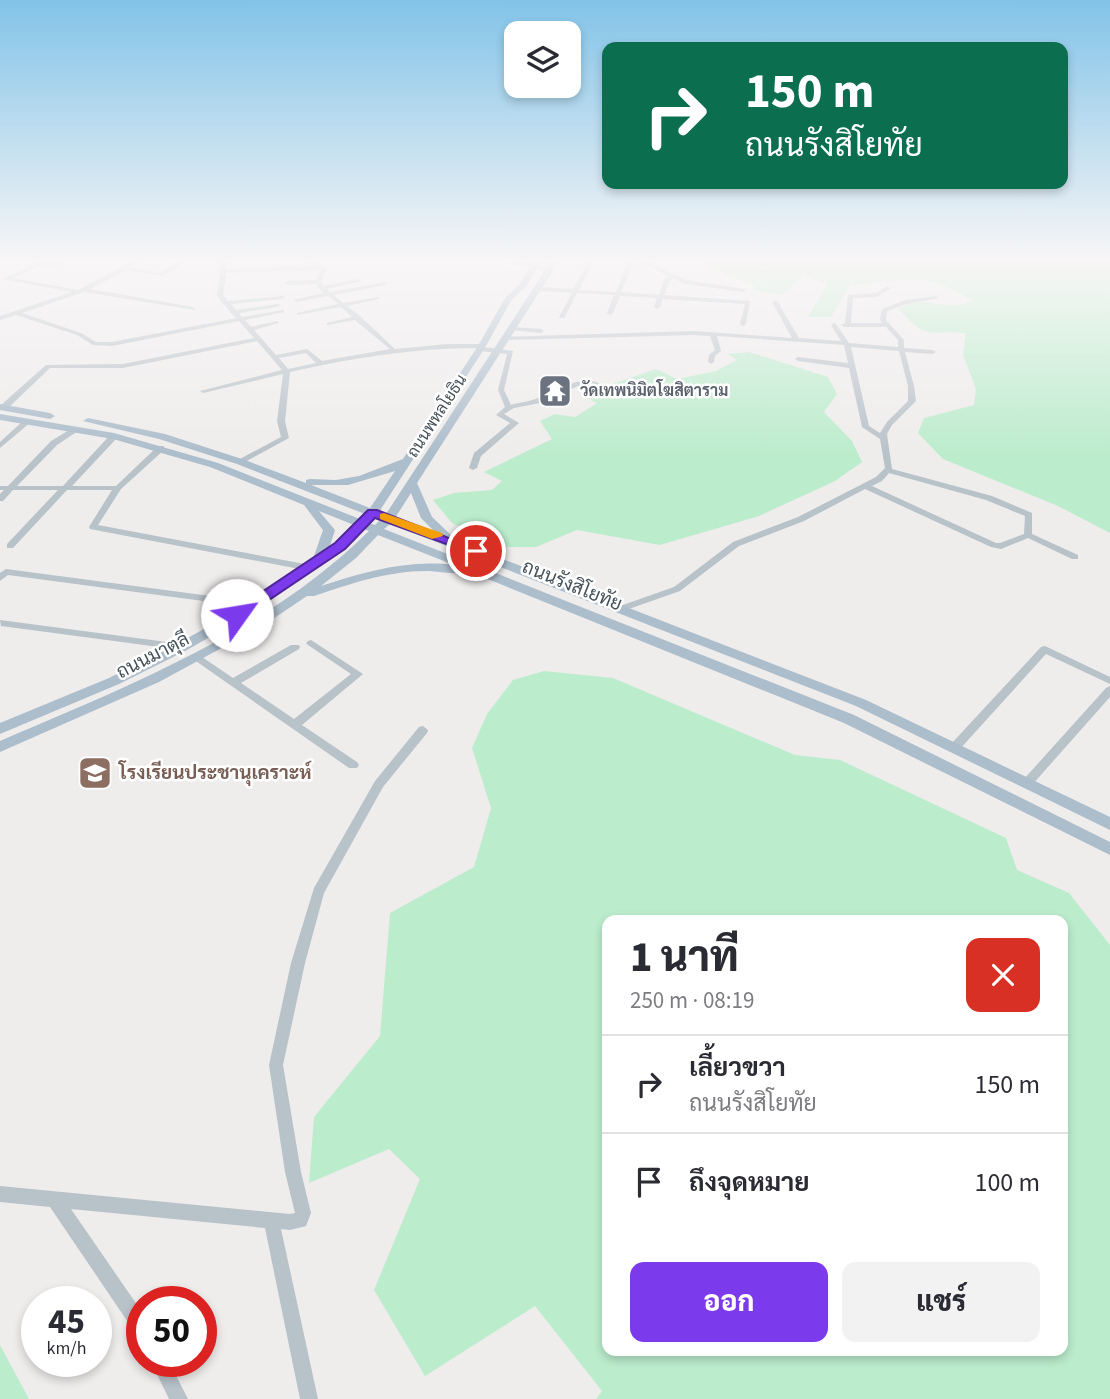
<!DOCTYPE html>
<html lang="th">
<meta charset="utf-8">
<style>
body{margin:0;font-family:"Source Sans 3",Sarabun,sans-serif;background:#f2f2f3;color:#2b2b33;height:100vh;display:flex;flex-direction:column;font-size:26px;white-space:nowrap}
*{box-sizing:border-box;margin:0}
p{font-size:23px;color:#7c7c81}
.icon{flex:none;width:38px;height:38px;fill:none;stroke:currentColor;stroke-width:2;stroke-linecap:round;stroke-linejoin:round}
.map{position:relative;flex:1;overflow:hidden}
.panel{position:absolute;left:602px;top:915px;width:466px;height:441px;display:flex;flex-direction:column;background:#fff;border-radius:14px;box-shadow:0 4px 10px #0003}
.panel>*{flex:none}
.top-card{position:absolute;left:602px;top:42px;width:466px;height:147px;border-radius:14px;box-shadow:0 4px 10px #0003;background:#0b6e4f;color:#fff;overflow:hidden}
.buttons{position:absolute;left:504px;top:21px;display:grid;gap:14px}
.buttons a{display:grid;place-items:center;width:77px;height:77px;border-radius:14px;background:#fff;box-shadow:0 4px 10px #0003;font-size:35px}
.speed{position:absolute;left:21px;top:1286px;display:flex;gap:14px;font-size:35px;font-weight:700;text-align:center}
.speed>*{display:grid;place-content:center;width:91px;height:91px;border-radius:50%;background:#fff;box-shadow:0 4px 10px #0003;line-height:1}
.speed small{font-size:18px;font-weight:400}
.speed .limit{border:10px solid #d22;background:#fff;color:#111}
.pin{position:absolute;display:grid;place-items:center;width:60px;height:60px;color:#fff;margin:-30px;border:4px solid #fff;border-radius:50%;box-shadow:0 2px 7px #0007}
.me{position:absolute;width:77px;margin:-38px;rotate:58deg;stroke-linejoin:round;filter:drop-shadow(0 0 5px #0008)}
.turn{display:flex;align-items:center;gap:24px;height:147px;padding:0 28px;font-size:32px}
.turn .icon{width:91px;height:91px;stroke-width:2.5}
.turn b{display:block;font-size:49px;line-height:60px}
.round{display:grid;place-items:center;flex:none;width:74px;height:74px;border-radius:14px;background:#f2f2f3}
.head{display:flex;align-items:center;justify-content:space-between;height:119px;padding:0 28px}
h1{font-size:42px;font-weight:800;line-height:52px}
.action{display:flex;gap:14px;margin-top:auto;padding:14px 28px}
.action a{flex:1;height:80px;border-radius:14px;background:#7c3aed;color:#fff;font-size:28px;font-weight:800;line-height:80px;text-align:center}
.action a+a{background:#f2f2f3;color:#2b2b33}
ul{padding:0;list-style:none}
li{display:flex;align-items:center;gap:21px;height:98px;padding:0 28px;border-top:2px solid #e1e1e2}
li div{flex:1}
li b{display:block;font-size:26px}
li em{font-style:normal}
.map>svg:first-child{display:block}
</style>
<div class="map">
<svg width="1110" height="1399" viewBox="0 0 1110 1399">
<rect width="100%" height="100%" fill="#efecec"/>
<!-- green -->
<g fill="#bbeccc" fill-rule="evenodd">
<path d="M 701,260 L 1110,260 L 1110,533 L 1058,506 L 943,459 L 918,433 L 924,418 L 974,405 L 976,389 L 963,355 L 966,333 C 928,329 929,343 899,309 C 930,292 946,315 974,300 C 961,294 947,286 933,282 C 912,275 874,284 850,285 L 831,317 L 808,317 L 827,284 L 803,274 L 783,295 L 753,290 L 755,286 L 718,271 Z"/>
<path d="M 749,352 L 828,377 L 837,394 L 824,412 L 852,441 L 862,462 L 835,481 L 759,516 L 660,545 L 577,530 L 536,547 L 500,547 L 452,523 L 433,500 L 454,493 L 492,490 L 502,481 L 484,472 L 552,439 L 540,421 L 555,414 L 575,417 L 597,403 L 581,395 L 656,369 L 677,379 L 716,371 L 737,360 L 728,354 Z"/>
<path d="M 544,671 L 613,678 L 795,755 L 840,760 L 1006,838 L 1017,870 L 1069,893 L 1110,945 L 1110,1399 L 596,1399 L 602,1391 L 535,1306 L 425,1376 L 374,1290 L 420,1179 L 389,1149 L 309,1183 L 314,1117 L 380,1036 L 390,913 L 474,867 L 491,808 L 472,748 L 487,714 L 513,680 ZM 607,920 L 1062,920 L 1062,1351 L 607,1351 Z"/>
<path d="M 0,1345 L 29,1399 L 0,1399 Z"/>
</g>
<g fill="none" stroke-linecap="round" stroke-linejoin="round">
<!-- minor -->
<g fill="#b8c2c9" fill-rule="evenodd">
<path d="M 44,260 L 52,260 L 46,263 C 54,265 60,260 68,260 L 53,268 L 41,266 L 12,278 L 78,290 L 135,260 L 143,260 L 130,267 L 160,273 L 180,260 L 187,260 L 163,276 L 126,270 L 90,289 L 193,307 L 196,309 L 195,310 L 84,292 L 22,313 L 81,333 L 96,342 L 112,342 L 237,318 L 231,313 L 225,305 L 223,304 L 217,295 L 221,263 L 210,260 L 226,261 L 226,269 L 312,266 L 310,260 L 316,260 L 317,267 L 327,269 L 321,282 L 323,286 L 358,279 L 361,281 L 327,289 L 330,292 L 387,282 L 388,283 L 385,285 L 334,295 L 343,303 L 379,297 L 379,299 L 347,306 L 360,316 L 395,349 L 447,344 L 482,344 L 485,346 L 484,347 L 513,351 L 504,390 L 511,405 C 520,402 529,402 538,398 C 559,389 583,372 605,386 L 602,388 L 593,385 L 578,386 L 540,403 L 514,408 L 504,414 L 519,423 L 481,456 L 477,468 L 473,470 L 469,468 L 474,453 L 510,423 L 496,415 L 505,407 L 498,390 L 507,354 L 480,351 L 478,350 L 477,348 C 414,348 352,358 290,372 L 285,421 L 289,438 L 241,464 L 237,462 L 238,460 L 281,437 L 277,421 L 283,374 L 203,393 L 200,391 L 282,370 L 257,341 L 123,368 L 50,368 L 7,409 L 1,409 L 1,405 L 46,365 L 123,364 L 254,338 L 239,321 L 112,346 L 93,345 L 77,335 L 16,315 L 0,320 L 0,316 L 72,292 L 3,279 ZM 315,270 L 321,270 L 316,280 L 288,281 L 285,283 L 288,285 L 316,284 L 319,289 L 324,293 L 293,300 L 296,302 L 328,296 L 338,304 L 297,313 L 297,315 L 341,307 L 352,317 L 327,323 L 327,325 L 355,320 L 390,349 L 322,361 L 307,349 L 276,355 L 254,330 L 278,323 L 278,321 L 251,327 L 245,320 L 284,312 L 284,310 L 242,317 L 239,313 L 277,307 L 280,305 L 279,304 L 236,310 L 231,304 L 282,299 L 285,297 L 284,296 L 228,301 L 223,295 L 226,273 ZM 306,353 L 316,363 L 288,369 L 279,358 Z"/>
<path d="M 497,260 L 510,260 L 553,269 L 550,271 Z"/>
<path d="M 569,260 L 583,260 L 593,263 L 579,290 L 616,292 L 629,260 L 635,260 L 621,292 L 659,295 L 664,280 L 668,276 L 636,260 L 644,260 L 686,280 L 745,289 L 745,291 L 743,292 L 685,284 L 673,278 L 670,281 L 664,295 L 750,301 L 746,324 L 743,326 L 740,324 L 745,304 L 663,299 L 660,307 L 657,309 L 654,307 L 657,298 L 620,296 L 613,313 L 610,315 L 607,313 L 614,295 L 577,293 L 564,318 L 560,318 L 559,317 L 572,293 L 538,291 L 535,289 L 538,287 L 573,289 L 587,264 Z"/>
<path d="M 887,286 L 890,288 L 889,289 L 877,297 L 853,298 L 851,323 L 882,323 L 880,320 L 882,309 L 906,300 L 936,296 L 939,298 L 907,304 L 887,311 L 886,320 L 904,340 L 904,348 L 933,350 L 936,352 L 933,354 L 905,352 L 914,386 L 916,401 L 892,425 L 887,434 L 892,469 L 992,496 L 1032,513 L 1032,534 L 1078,555 L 1078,559 L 1072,559 L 1028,538 L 1001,549 L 991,547 L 865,489 L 804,521 L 739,546 L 680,591 L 626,610 L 620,610 L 618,608 L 620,606 L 674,587 L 733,542 L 798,517 L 876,477 L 885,468 L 880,439 L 862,427 L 849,368 L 798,361 L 795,359 L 798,357 L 848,363 L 844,345 L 717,336 L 721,351 L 715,356 L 714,362 L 711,364 L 708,362 L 709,355 L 715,350 L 710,336 L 694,335 L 506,340 L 504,339 L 504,337 L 694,331 L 792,338 L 772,302 L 775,300 L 778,302 L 799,338 L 841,341 L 831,325 L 834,323 L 836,324 L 849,343 L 898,347 L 898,340 L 886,327 L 844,327 L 841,325 L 845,323 L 848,295 L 876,293 ZM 851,347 L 899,351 L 908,386 L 908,401 L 887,422 L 880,433 L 869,426 ZM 889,473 L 986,500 L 1025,516 L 1024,534 L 1000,543 L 996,543 L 872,486 L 882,481 Z"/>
<path d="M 512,327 L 541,329 L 544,331 L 541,333 L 510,330 L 510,328 Z"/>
<path d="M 24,420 L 31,422 L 0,448 L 0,442 Z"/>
<path d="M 74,427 L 81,429 L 57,445 L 17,486 L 63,486 L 111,434 L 114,434 L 118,436 L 117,438 L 72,486 L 116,486 L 158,446 L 164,446 L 164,450 L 121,489 L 98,525 L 310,565 L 314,568 L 310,571 L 90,529 L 89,527 L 112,490 L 67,490 L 13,548 L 7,548 L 7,544 L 58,490 L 13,490 L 3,501 L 0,501 L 0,494 L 4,490 L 0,490 L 0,486 L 8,486 L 51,441 Z"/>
<path d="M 6,569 L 256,602 L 261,605 L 256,608 L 8,575 L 0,581 L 0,573 Z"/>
<path d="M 0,620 L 182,644 L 187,647 L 182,650 L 1,626 Z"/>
<path d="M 311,640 L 363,674 L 302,725 L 357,762 L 359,765 L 357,768 L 349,768 L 190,657 L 191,655 L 199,655 L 233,678 L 291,645 L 299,645 L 300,647 L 299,649 L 241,683 L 294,719 L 351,674 L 308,645 L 306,643 L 308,641 Z"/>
<path d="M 1045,646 L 1110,677 L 1110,684 L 1046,654 L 959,750 L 951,750 L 949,747 L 951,744 L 1041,647 Z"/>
<path d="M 1110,686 L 1110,697 L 1032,785 L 1024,785 L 1022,782 L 1024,779 L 1106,688 Z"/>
<path d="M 423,726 L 428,730 L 427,733 L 383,787 L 324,893 L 305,963 L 283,1065 L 301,1172 L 311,1213 L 306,1226 L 290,1230 L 281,1229 L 318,1399 L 300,1399 L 265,1228 L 71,1209 L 142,1312 L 142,1337 L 136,1334 L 50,1207 L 0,1202 L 0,1186 L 290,1214 L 295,1213 L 285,1172 L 269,1065 L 291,963 L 314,888 L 375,781 L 419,727 Z"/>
<path d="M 151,1362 L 169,1362 L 188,1399 L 169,1399 Z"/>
</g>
<!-- major -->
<g fill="#acbdcb" fill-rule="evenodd">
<path d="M 534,260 L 542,260 L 525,288 L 512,299 L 486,346 L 379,512 L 386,514 L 552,260 L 560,260 L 417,483 L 432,517 L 451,535 L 451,539 L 866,700 L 1110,817 L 1110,830 L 856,706 L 390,524 L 384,529 L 854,715 L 1110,842 L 1110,855 L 844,723 L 468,571 C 458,576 438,571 426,571 C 387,571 350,584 314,596 L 307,596 L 264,625 L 159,682 L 0,752 L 0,741 C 129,686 268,631 369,531 L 363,529 L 344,548 L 260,608 L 187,650 L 119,684 L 0,734 L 0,723 L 109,678 L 177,644 L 252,602 L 313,559 L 323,530 L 304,505 L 210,467 L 113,439 L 0,420 L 0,414 L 114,433 L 218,463 L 360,519 L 365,514 L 237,464 L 159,439 L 83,421 L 88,418 L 165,434 L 245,460 L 306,483 L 306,480 L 310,479 L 336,480 L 359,476 L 403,459 L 478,346 L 505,298 L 519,285 ZM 395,471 L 370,508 L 311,485 L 348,485 ZM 411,493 L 421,518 L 437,534 L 395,518 ZM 319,511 L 354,525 L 329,549 L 335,530 ZM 374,518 L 380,520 L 375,525 L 369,523 ZM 378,535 L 454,565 C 408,559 364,572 321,586 L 356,558 Z"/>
<path d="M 0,404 L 50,413 L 55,416 L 50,419 L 0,410 Z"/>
</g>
</g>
<!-- sky -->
<linearGradient id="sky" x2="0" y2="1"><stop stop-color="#82c3e8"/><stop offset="0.57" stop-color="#f8f6f6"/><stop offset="1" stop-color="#f8f6f6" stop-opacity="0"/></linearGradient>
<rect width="1110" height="456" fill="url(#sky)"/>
<!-- route -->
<path fill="#7c3aed" stroke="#51269a" stroke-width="2" d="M 368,510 L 377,510 L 482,551 L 471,553 L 375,518 L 345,549 L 242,618 L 232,618 L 232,612 L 335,543 Z"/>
<!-- slow -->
<path fill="#f59e0b" d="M 384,513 L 442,533 L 443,536 L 432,539 L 380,519 L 380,514 Z"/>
<!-- icons -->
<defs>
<symbol id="temple-square" viewBox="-11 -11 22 22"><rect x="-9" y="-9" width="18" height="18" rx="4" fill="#6b7280" stroke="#fff"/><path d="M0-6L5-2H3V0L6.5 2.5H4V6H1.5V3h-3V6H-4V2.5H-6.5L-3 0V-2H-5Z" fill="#fff"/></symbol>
<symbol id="school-square" viewBox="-11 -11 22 22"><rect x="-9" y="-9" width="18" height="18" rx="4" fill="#8d6e63" stroke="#fff"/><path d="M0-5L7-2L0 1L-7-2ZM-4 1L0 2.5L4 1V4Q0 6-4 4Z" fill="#fff"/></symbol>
</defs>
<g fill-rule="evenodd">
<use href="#temple-square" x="536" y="372" width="38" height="38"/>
<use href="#school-square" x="76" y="754" width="38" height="38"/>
</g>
<g text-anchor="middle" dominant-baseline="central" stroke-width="5" stroke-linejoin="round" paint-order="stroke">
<!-- far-worship labels -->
<g font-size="16" font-weight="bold" fill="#5b616d" stroke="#fff" text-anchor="start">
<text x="580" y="391">วัดเทพนิมิตโฆสิตาราม</text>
</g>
<!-- far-street labels -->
<g font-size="16" fill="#455159" stroke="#fff">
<text transform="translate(437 416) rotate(-57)">ถนนพหลโยธิน</text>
</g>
<!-- street labels -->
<g font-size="19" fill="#455159" stroke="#fff">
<text transform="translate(572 586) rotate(22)">ถนนรังสิโยทัย</text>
<text transform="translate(153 656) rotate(-27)">ถนนมาตุลี</text>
</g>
<!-- education labels -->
<g font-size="19" font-weight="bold" fill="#785e54" stroke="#fff" text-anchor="start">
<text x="119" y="773">โรงเรียนประชานุเคราะห์</text>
</g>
</g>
</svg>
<div class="buttons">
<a><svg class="icon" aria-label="layers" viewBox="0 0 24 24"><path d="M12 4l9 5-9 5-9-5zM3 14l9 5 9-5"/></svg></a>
</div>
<div class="speed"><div>45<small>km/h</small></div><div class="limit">50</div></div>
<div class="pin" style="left:476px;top:551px;background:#d93025"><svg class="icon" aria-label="arrive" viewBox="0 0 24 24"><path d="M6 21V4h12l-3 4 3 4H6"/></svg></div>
<svg class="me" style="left:237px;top:615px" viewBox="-20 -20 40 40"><circle r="19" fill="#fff"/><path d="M0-13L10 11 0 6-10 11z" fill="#7c3aed"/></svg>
<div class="top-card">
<div class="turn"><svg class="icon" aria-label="right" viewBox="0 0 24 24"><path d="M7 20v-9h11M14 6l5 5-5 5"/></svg><div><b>150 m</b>ถนนรังสิโยทัย</div></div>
</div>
<section class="panel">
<div class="head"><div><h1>1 นาที</h1><p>250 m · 08:19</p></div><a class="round" style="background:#d93025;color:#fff"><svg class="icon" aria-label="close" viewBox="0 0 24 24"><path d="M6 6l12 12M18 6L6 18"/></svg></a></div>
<ul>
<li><svg class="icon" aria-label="right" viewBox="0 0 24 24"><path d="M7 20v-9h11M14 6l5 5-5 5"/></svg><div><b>เลี้ยวขวา</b><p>ถนนรังสิโยทัย</p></div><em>150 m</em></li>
<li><svg class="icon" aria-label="arrive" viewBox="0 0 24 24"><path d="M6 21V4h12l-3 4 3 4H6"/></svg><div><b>ถึงจุดหมาย</b></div><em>100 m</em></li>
</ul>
<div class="action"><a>ออก</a><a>แชร์</a></div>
</section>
</div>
